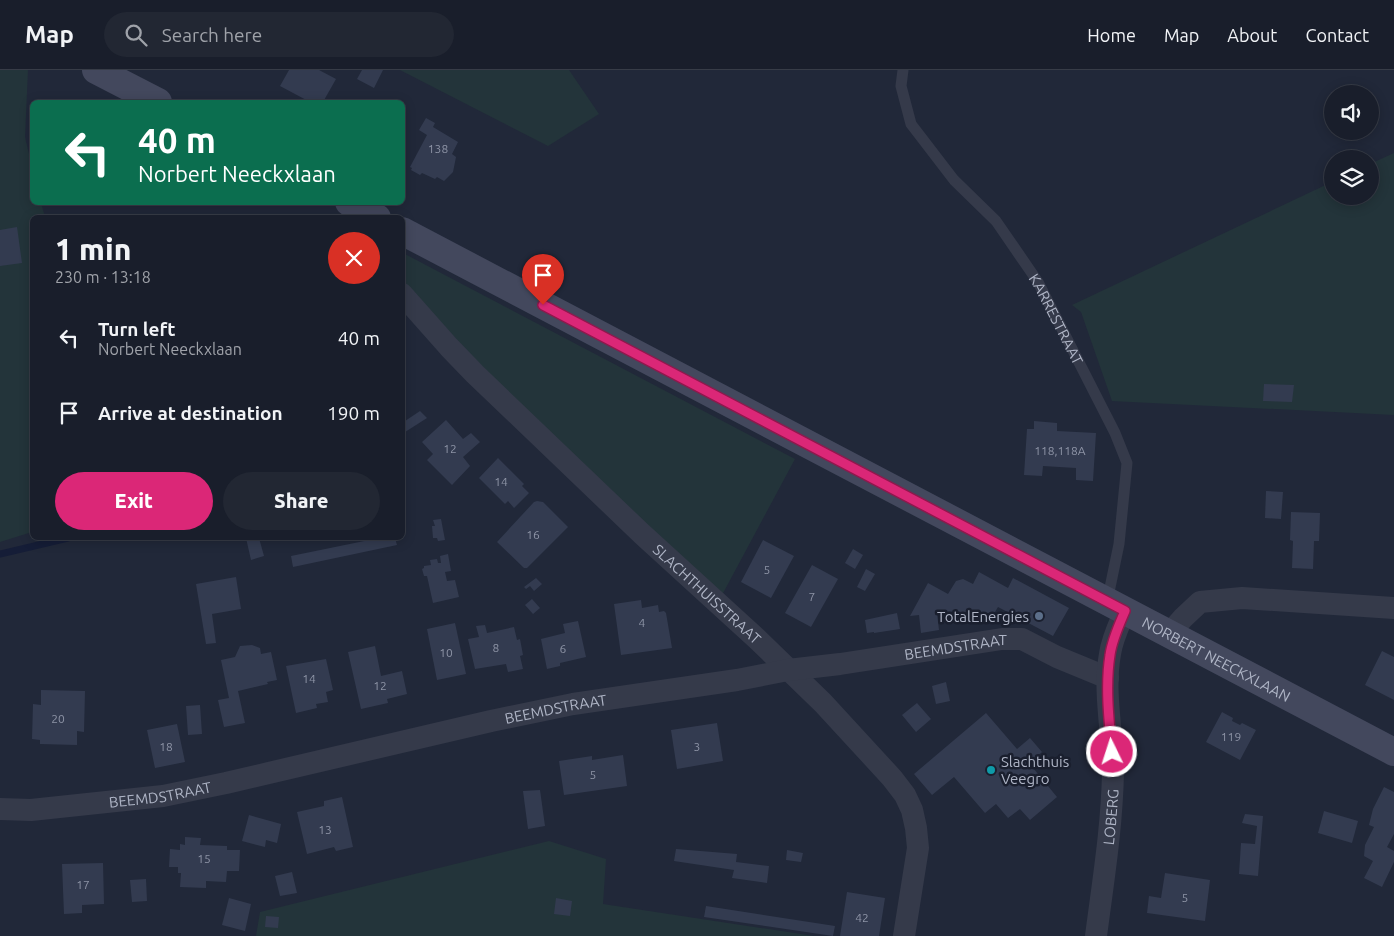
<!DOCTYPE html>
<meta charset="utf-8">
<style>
body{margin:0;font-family:Ubuntu,sans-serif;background:#222733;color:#f1f3f6;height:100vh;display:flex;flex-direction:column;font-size:19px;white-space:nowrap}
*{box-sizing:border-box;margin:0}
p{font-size:16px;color:#9fa2a9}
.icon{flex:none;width:28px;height:28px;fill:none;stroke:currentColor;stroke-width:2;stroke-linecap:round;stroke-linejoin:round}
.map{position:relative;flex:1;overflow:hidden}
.sheet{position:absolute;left:30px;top:145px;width:375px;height:325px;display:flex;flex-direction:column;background:#191e2b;border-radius:8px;box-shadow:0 2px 12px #0003,0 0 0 1px #373c47}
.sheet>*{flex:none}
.top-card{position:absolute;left:30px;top:30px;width:375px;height:105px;border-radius:8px;box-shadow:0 2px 12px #0003,0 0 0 1px #373c47;background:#0b6e4f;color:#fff;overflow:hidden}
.controls{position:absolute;left:1324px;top:15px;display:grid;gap:10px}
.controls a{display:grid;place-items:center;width:55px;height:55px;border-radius:50%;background:#191e2b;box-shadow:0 2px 12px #0003,0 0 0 1px #373c47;font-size:25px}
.pin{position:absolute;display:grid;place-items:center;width:42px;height:42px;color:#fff;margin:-51px -21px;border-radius:50% 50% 50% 0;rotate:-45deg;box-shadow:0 0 5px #0007}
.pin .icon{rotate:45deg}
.me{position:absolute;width:55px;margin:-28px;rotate:356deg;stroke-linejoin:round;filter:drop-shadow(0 0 4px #0008)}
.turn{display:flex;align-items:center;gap:18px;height:105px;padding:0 25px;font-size:22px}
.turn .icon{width:65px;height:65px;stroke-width:2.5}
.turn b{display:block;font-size:35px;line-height:42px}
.round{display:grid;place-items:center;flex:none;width:52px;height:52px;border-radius:26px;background:#222733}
.head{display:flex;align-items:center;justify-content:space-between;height:85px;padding:0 25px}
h1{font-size:30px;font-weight:800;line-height:38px}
.cta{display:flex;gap:10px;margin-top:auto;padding:10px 25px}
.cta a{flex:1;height:58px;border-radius:30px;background:#db2777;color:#fff;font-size:20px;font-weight:800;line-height:58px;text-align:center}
.cta a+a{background:#222733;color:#f1f3f6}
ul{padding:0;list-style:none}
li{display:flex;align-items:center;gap:15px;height:75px;padding:0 25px}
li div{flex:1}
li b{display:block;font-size:19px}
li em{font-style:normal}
header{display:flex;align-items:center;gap:30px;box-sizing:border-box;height:70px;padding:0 25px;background:#191e2b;border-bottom:1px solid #373c47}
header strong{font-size:24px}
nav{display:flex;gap:28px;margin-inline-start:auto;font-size:18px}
.search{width:350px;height:45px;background:#222733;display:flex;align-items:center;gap:12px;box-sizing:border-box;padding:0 18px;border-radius:28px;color:#9fa2a9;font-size:19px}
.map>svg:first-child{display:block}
</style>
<header>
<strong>Map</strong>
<div class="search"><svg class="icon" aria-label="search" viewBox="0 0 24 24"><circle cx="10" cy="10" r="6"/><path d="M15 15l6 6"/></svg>Search here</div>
<nav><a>Home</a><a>Map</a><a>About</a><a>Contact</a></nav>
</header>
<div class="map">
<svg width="1394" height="866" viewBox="0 0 1394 866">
<rect width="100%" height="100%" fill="#212839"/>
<!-- green -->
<g fill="#23343a">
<path d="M 0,0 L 28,0 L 25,67 L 32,97 L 32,132 L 41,133 L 45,147 L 32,148 L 32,462 L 0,472 Z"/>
<path d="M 400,0 L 569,0 L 599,44 L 548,76 Z"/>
<path d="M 1394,83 L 1394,345 L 1112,331 L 1081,242 L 1072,235 L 1332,112 L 1332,126 L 1370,126 L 1370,94 Z"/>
<path d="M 403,183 L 795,389 L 721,527 L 533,351 L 403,212 Z"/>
<path d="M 549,771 L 606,789 L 603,834 L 814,866 L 256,866 L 260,842 Z"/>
</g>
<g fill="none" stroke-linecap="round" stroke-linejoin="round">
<!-- stream -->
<path stroke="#151d37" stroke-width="7" d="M 0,484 L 68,468"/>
</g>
<!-- building -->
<g fill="#333b50">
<path d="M 289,0 L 319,0 L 336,9 L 323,32 L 310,32 L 280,16 Z"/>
<path d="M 362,0 L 383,0 L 374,18 L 357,9 Z"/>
<path d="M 426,48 L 435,53 L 433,57 L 458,72 L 452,84 L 456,87 L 453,102 L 444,111 L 437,107 L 435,109 L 422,103 L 420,105 L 411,100 L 412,98 L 410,97 L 427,65 L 419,60 Z"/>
<path d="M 17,157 L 22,193 L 0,196 L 0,160 Z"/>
<path d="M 1264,314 L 1294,315 L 1292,332 L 1263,331 Z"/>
<path d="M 420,341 L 427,348 L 402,364 L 402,353 Z"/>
<path d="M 446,350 L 463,369 L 471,363 L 480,372 L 463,387 L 470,396 L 452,415 L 427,390 L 433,384 L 422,372 Z"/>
<path d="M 1034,351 L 1057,353 L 1057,361 L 1096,363 L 1093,411 L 1076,410 L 1076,398 L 1043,396 L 1042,406 L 1024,405 L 1027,359 L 1034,359 Z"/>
<path d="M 498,388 L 524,414 L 522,416 L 529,423 L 514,438 L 508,431 L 505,434 L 479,408 Z"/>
<path d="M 1266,421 L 1283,422 L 1281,449 L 1265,448 Z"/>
<path d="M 537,431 L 543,432 L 568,457 L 527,498 L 524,498 L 497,472 L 534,432 Z"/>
<path d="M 1291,442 L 1320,443 L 1319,471 L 1314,471 L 1313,499 L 1292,498 L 1293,471 L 1290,470 Z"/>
<path d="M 441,449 L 445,470 L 438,471 L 437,468 L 433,468 L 432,456 L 435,456 L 433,450 Z"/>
<path d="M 246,468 L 259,468 L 264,486 L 251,490 Z"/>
<path d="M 379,468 L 395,468 L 397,475 L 293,497 L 291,486 Z"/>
<path d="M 763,470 L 794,486 L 771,528 L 741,512 Z"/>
<path d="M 853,479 L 863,485 L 855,499 L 845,493 Z"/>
<path d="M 448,484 L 451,501 L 445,502 L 447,511 L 455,510 L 459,527 L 433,533 L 427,506 L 424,506 L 422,499 L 424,498 L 424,496 L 431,495 L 430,490 L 437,489 L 438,493 L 441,493 L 440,486 Z"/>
<path d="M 812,495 L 838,509 L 811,557 L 785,543 Z"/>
<path d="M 866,499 L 875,504 L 865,521 L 857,517 Z"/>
<path d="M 979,502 L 1008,518 L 1013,508 L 1069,538 L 1053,566 L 998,537 L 992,547 L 981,542 L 979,545 L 976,543 L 972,549 L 957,541 L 937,543 L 939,560 L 921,563 L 919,545 L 910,546 L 928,513 L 948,524 L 956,511 L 963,509 L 973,514 Z"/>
<path d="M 236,507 L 241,539 L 212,544 L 216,573 L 206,574 L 196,514 Z"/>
<path d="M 536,508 L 542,514 L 534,521 L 530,516 L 526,519 L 524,517 Z"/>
<path d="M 532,529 L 540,538 L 533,544 L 525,535 Z"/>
<path d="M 641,530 L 642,538 L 658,535 L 659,542 L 664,541 L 666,543 L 672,578 L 621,585 L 614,534 Z"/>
<path d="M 897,543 L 900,559 L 874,563 L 874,562 L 867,563 L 865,550 Z"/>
<path d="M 578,551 L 586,587 L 560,593 L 560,596 L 547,599 L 541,569 L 565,563 L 563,554 Z"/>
<path d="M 455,553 L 466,604 L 437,610 L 427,559 Z"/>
<path d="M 485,555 L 487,563 L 514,557 L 517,570 L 520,569 L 523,585 L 520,586 L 523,599 L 508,602 L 506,594 L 475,599 L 468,569 L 479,567 L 476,556 Z"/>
<path d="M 252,575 L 260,578 L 261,584 L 271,582 L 277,610 L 267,612 L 268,614 L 238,621 L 245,653 L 224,657 L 218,630 L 229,628 L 221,590 L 235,587 L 240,576 Z"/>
<path d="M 375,576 L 381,606 L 402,601 L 407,624 L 387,629 L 388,633 L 361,639 L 348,582 Z"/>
<path d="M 1382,581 L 1394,587 L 1394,630 L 1365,615 Z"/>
<path d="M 326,589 L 333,620 L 326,622 L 328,632 L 316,634 L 317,638 L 296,643 L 286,596 Z"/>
<path d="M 946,612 L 950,631 L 936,634 L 932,616 Z"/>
<path d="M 41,620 L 85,621 L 84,662 L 77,661 L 77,675 L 40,674 L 40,670 L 32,669 L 33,634 L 41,635 Z"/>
<path d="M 917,633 L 931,649 L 916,662 L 902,645 Z"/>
<path d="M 200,635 L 202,664 L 188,665 L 186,636 Z"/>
<path d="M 1222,642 L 1233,648 L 1232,651 L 1240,655 L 1242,653 L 1256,660 L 1240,690 L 1206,672 Z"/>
<path d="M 986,643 L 1017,679 L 1030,668 L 1042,682 L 1029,693 L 1057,727 L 1030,750 L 1020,739 L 1008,748 L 996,734 L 985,743 L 954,707 L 932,725 L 914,704 Z"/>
<path d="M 717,653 L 723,691 L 677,699 L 671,660 Z"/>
<path d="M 177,654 L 185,692 L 155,698 L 147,660 Z"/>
<path d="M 623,685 L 627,716 L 564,725 L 559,691 L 592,686 L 592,690 Z"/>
<path d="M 1384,717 L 1394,722 L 1394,764 L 1387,777 L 1394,781 L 1394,792 L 1382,817 L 1364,808 L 1373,791 L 1364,786 L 1365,775 L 1374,757 L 1369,755 L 1373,739 Z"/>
<path d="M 540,720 L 545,756 L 528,759 L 523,721 Z"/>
<path d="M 342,727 L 353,777 L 336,781 L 334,777 L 307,784 L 297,742 L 324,736 L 324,731 Z"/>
<path d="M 1324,741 L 1358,751 L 1352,773 L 1318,763 Z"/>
<path d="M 1245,744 L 1263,746 L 1258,806 L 1239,804 L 1241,773 L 1255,774 L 1257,756 L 1242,753 Z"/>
<path d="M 249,745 L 281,754 L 277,773 L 266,770 L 265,777 L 242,771 Z"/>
<path d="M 185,767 L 201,768 L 200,775 L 227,776 L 227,780 L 240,780 L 239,801 L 227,801 L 226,812 L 206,811 L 206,818 L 180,817 L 181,803 L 178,803 L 178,797 L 169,797 L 170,779 L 180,780 L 180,774 L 185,775 Z"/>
<path d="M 676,779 L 737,784 L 736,792 L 769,796 L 767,813 L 732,808 L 734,800 L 674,791 Z"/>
<path d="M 787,780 L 803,783 L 801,792 L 786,790 Z"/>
<path d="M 103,793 L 104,834 L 82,835 L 82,843 L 64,844 L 62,794 Z"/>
<path d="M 292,802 L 297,823 L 280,826 L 275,806 Z"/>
<path d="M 1165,803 L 1210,810 L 1205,851 L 1147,843 L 1149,826 L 1161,828 Z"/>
<path d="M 146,809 L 147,831 L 132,832 L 130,810 Z"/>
<path d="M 847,822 L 885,828 L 879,866 L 840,866 Z"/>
<path d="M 229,828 L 251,834 L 245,861 L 222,855 Z"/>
<path d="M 556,828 L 572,831 L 570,846 L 554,844 Z"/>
<path d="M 706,836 L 835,856 L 833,866 L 704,847 Z"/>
<path d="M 266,846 L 279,847 L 278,858 L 265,857 Z"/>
</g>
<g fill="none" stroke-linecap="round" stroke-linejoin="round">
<!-- service -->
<path stroke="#353a4a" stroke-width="11" id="s1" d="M 903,0 L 901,16 L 911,54 L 954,110 L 996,151 L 1038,212 L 1115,363 L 1127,393 L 1119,474 L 1107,532"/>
<!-- minor -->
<g stroke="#353a4a" stroke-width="22">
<path id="s2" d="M 402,224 L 449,277 L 475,304 L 642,464 L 756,568 L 823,633 L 892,708 L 905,725 L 912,740 L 916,758 L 918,778 L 904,866"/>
<path d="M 1169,564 L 1183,548 L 1200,532 L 1242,528 L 1394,538"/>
<path id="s3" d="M 0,739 L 31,740 L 163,726 L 226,713 L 491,651 L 573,634 L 737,610 L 788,600 L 840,594 L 1002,569 L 1022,569 L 1057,587 L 1108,608"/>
<path id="s4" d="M 1096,866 C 1103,812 1112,757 1113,702 C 1113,663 1103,623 1110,584 C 1112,569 1119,555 1125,541"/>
</g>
<!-- secondary -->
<g stroke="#43485d" stroke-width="28">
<path d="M 96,0 L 158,32"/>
<path d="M 349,132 L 377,148"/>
<path id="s5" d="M 402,161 L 1394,682"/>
</g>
</g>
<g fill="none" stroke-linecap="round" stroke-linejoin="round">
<defs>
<path id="route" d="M 543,235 L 1125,541 C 1119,555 1112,570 1110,585 C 1105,616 1109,651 1112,682"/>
</defs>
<!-- route casing -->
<use href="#route" stroke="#8e194d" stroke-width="12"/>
<!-- route -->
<use href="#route" stroke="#db2777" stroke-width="9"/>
</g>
<!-- markers -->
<circle fill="#5c6f8a" stroke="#1a1f2e" stroke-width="2" cx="1039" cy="546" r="5"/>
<circle fill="#0f9aa8" stroke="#1a1f2e" stroke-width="2" cx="991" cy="700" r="5"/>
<g text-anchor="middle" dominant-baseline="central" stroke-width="5" stroke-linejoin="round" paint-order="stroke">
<!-- number labels -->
<g font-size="12" fill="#8e94a6">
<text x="438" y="78">138</text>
<text x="450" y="378">12</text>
<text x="1060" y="380">118,118A</text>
<text x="501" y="411">14</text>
<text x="533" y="464">16</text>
<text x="767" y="499">5</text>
<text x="812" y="526">7</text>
<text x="642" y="552">4</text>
<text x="496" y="577">8</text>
<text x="563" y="578">6</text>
<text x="446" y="582">10</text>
<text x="309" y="608">14</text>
<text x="380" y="615">12</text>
<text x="58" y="648">20</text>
<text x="1231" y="666">119</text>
<text x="166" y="676">18</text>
<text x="697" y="676">3</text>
<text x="593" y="704">5</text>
<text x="325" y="759">13</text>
<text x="204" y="788">15</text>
<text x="83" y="814">17</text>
<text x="1185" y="827">5</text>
<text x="862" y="847">42</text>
</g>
<!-- street labels -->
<g font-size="15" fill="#afb5c6" stroke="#1a1f2e">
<text stroke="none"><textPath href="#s1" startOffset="300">KARRESTRAAT</textPath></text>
<text stroke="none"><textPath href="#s2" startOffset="428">SLACHTHUISSTRAAT</textPath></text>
<text stroke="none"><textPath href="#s3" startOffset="971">BEEMDSTRAAT</textPath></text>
<text stroke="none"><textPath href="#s5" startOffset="920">NORBERT NEECKXLAAN</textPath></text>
<text stroke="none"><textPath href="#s3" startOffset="566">BEEMDSTRAAT</textPath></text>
<text stroke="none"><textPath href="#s3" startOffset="161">BEEMDSTRAAT</textPath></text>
<text stroke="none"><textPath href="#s4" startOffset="120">LOBERG</textPath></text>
</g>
<!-- poi labels -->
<g font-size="15" fill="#afb5c6" stroke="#1a1f2e" text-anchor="end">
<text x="1029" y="546">TotalEnergies</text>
<text x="1001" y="691" text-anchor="start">Slachthuis<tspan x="1001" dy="17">Veegro</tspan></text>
</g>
</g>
</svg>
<div class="controls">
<a><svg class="icon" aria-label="sound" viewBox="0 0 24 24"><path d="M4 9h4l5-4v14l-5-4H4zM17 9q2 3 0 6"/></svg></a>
<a><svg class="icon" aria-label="layers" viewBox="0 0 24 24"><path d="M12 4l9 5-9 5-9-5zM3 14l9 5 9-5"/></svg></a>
</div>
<div class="pin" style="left:543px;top:235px;background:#d93025"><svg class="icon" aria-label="arrive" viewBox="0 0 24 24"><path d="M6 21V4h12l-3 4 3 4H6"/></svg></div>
<svg class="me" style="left:1112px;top:682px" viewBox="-20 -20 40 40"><circle r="17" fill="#db2777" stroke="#fff" stroke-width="3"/><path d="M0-11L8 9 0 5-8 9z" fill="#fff"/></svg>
<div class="top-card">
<div class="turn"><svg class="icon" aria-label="left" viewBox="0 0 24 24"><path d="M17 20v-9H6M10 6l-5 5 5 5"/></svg><div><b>40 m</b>Norbert Neeckxlaan</div></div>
</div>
<section class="sheet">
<div class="head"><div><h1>1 min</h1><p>230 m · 13:18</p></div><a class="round" style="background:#d93025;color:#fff"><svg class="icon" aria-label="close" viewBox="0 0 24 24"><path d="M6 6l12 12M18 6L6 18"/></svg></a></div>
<ul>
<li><svg class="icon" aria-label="left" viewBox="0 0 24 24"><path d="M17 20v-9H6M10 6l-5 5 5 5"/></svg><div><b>Turn left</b><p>Norbert Neeckxlaan</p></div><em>40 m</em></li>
<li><svg class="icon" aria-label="arrive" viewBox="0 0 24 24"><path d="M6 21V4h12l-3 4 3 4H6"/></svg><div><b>Arrive at destination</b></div><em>190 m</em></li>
</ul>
<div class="cta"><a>Exit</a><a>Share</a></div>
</section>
</div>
